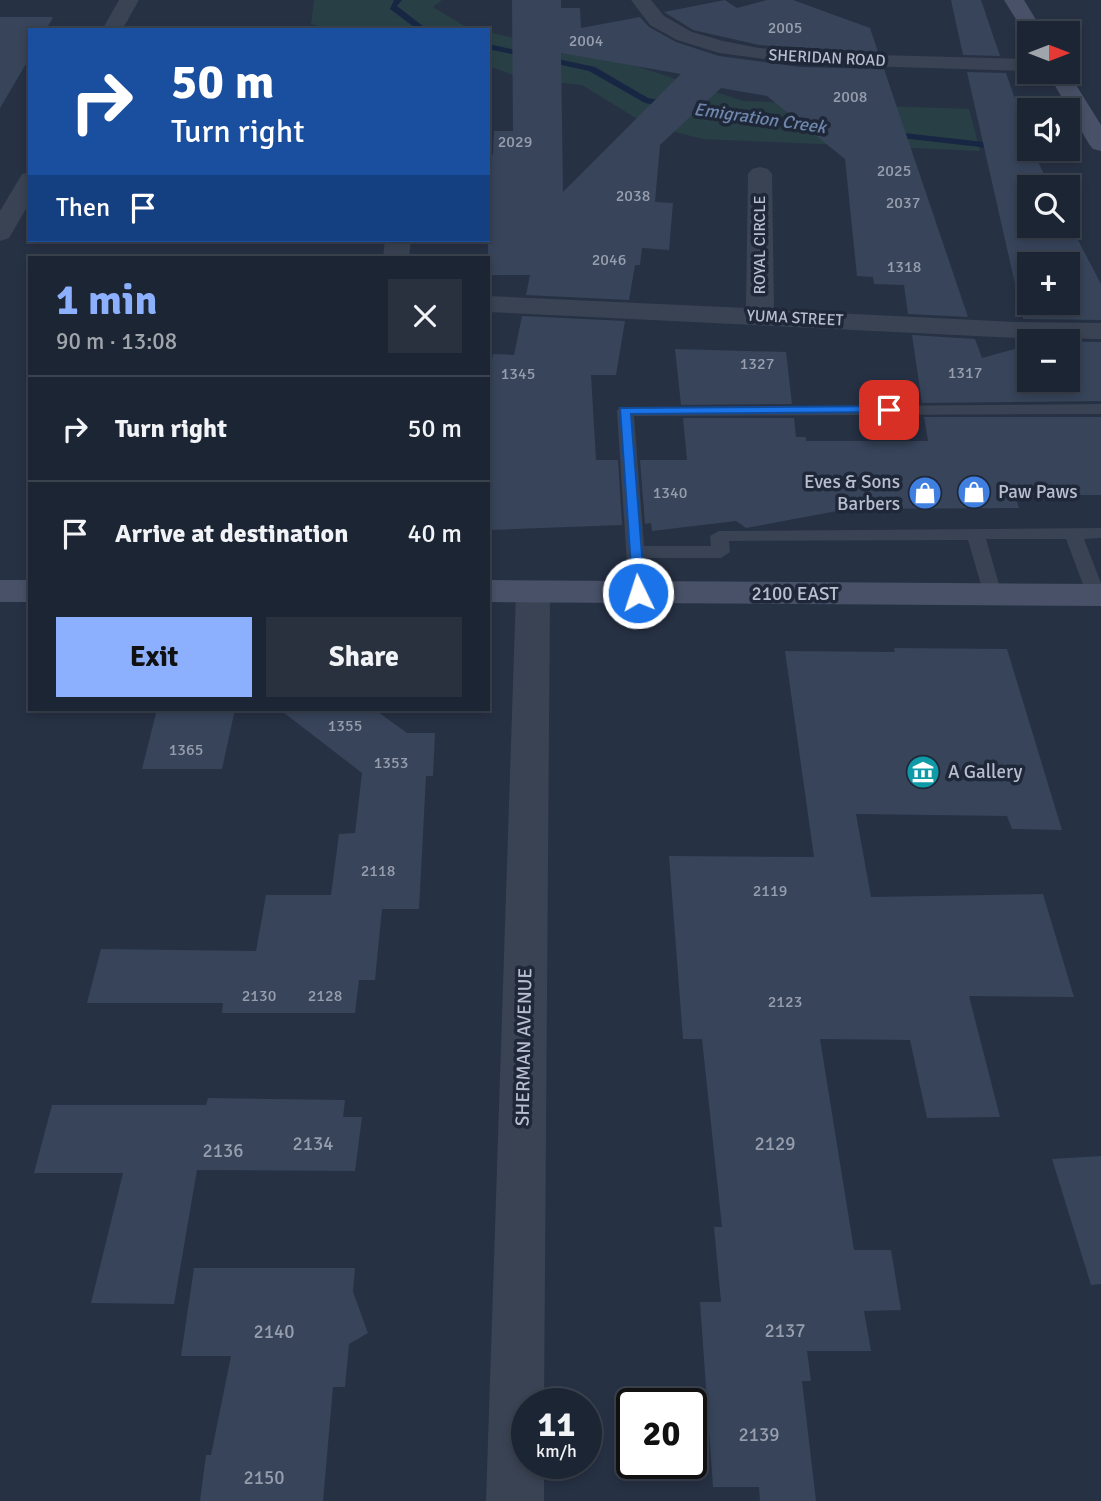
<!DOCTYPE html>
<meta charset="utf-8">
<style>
body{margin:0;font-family:Signika,sans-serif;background:#29313f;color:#f1f3f6;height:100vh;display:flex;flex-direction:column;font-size:26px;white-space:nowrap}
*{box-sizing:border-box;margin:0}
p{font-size:23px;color:#a0a5ac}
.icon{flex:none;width:38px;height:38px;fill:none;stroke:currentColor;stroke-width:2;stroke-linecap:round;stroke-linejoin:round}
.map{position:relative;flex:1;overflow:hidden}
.side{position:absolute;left:28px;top:256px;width:462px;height:455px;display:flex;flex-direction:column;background:#1c2533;border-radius:0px;box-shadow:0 4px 10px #0003,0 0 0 2px #3a424e}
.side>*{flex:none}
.top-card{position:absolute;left:28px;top:28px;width:462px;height:214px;border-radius:0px;box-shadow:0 4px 10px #0003,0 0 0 2px #3a424e;background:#1a4fa0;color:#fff;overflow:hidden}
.needle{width:46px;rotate:90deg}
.buttons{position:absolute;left:1017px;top:21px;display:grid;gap:14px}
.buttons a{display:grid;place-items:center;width:63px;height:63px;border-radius:0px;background:#1c2533;box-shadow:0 4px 10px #0003,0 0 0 2px #3a424e;font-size:35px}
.speed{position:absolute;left:511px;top:1388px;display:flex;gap:14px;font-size:35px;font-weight:700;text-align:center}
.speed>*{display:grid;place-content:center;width:91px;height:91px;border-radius:50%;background:#1c2533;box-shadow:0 4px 10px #0003,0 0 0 2px #3a424e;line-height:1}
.speed small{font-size:18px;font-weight:400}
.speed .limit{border:4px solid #111;border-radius:10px;background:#fff;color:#111}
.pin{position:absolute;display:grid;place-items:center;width:60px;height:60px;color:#fff;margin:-30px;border-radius:14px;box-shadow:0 4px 10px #0006}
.me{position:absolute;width:77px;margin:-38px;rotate:356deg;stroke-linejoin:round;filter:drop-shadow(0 0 5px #0008)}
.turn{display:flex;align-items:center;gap:24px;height:147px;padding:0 28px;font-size:32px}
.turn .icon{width:91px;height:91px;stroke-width:2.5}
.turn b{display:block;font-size:49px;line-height:60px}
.then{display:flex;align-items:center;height:66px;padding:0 28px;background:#0003;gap:14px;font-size:26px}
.round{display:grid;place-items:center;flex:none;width:74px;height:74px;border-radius:0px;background:#29313f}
.headline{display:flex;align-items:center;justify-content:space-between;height:119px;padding:0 28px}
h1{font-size:42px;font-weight:800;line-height:52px;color:#8cb0fd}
.primary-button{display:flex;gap:14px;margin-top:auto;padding:14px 28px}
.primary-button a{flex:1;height:80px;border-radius:0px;background:#8cb0fd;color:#111;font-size:28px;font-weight:800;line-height:80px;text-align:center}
.primary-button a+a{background:#29313f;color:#f1f3f6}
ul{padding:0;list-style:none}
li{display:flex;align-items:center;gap:21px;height:105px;padding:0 28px;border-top:2px solid #3a424e}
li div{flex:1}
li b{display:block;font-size:26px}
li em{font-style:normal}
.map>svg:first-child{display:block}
</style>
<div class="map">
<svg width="1101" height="1501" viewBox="0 0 1101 1501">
<rect width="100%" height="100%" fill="#263144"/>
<!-- green -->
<g fill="#284045">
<path d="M 314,0 L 442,0 L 433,7 L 466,27 L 478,30 L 332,30 L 311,24 Z"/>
<path d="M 488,32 L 639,67 L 743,101 L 969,109 L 980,151 L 703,139 L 647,125 L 582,85 L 525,79 L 488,66 Z"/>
</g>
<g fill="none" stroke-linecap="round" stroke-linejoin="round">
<!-- stream -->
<g fill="#172643" fill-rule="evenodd">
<path d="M 394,0 L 402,0 L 397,6 L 428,30 L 418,30 L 390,9 Z"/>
<path d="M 488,44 L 595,67 L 648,98 L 751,117 L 825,124 L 830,127 L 825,130 L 751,123 L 645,103 L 589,71 L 488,49 Z"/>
<path d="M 886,131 L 1029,147 L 1029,149 L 1048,151 L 1043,154 L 883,136 L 881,134 Z"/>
</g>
</g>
<!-- building -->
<g fill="#37445a" fill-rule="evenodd">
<path d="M 512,0 L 561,0 L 561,8 L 580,8 L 581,28 L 640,17 L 649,27 L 676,42 L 719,56 L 800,67 L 884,69 L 968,317 L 908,314 L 904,285 L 874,284 L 873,277 L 857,276 L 845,159 L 767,96 L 721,88 L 660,145 L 655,202 L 673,203 L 669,250 L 642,248 L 640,265 L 635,265 L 629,300 L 526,295 L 530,275 L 488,275 L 488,154 L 493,154 L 494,131 L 513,131 ZM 561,53 L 681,74 L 563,192 Z"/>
<path d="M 725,0 L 737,8 L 767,0 L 793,0 L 870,28 L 878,52 L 759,45 L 693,30 L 664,12 Z"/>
<path d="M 951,0 L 981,0 L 1000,56 L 963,55 Z"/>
<path d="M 0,17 L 53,17 L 46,30 L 30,30 L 30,57 L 0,108 Z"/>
<path d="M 967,72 L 1006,73 L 1029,139 L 1029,149 L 1032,149 L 1050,187 L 1029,187 L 1029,226 L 1068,226 L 1068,221 L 1101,284 L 1101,320 L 1023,319 ZM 1029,264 L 1068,264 L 1068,303 L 1029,303 Z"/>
<path d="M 522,316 L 625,321 L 616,375 L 591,375 L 596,460 L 618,460 L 622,525 L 488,530 L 488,380 L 493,354 L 514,355 Z"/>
<path d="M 912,335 L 975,339 L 982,358 L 1029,345 L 1029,380 L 1068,380 L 1068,341 L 1029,341 L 1029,345 L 1028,341 L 1101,342 L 1101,401 L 922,403 Z"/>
<path d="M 675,349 L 786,352 L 792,404 L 681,405 Z"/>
<path d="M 924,417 L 1101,417 L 1101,495 L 1015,495 L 1019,508 L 848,509 L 746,528 L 736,521 L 652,531 L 651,523 L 645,524 L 640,460 L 687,460 L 683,418 L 794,418 L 796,437 L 806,437 L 806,441 L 928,441 Z"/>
<path d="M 894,648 L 1007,649 L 1062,830 L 1012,829 L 1007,816 L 856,814 L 871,897 L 1043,894 L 1074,997 L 969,996 L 1000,1117 L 927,1118 L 910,1040 L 820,1039 L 854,1250 L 891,1250 L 901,1310 L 864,1311 L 871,1351 L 807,1351 L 811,1381 L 802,1381 L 816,1501 L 760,1501 L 759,1487 L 713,1487 L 700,1302 L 721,1302 L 714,1227 L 722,1227 L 702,1039 L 683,1039 L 669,856 L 814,857 L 785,651 L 895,652 Z"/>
<path d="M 157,709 L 235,709 L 222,769 L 142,769 Z"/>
<path d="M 279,709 L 374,709 L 407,733 L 435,733 L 433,776 L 426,776 L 419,909 L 382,909 L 375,980 L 359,980 L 355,1013 L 222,1013 L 223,1003 L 87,1003 L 101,949 L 256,951 L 266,895 L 331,895 L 339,834 L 355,833 L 362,773 Z"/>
<path d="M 208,1098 L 345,1100 L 343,1117 L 362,1117 L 355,1171 L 197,1170 L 174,1304 L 91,1303 L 123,1173 L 34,1173 L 52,1105 L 206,1105 Z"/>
<path d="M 1101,1156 L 1101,1284 L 1091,1285 L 1052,1159 Z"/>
<path d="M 194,1268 L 355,1268 L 353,1292 L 368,1333 L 349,1344 L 345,1387 L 333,1387 L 323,1501 L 200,1501 L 206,1455 L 211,1455 L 231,1356 L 181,1356 Z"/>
</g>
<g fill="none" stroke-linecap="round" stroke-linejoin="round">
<!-- lane -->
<path fill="#3a4353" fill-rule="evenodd" d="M 1101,404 L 1101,414 L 634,416 L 644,546 L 711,546 L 710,536 L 719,531 L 1101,528 L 1101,538 L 1084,539 L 1101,583 L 1101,600 L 1089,599 L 1087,595 L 1066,539 L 986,539 L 1002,595 L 993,601 L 984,595 L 968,540 L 729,541 L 730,552 L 721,558 L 645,558 L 647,593 L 638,599 L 629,593 L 617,411 L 619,408 Z"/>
<!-- street -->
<g fill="#3a4353" fill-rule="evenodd">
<path d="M 119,0 L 139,0 L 122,30 L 102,30 Z"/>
<path d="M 631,0 L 651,0 L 664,16 L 692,32 L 723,41 L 759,48 L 840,54 L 1029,59 L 1029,71 L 800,64 L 719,53 L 677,40 L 650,25 Z"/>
<path d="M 760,167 L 768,169 L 772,174 L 774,310 L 1016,322 L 1101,323 L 1101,339 L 1016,338 L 488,312 L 488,296 L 746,308 L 748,174 L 752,169 Z"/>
<path d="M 30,172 L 30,202 L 9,238 L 0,241 L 0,211 L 22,174 Z"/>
<path d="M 385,240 L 411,240 L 409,257 L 383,257 Z"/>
<path d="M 533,581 L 545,584 L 550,592 L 544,1404 L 527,1404 L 527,1463 L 544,1463 L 544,1501 L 486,1501 L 516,592 L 521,584 Z"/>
</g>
<!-- secondary -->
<g fill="#485167" fill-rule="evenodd">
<path d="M 1004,0 L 1024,0 L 1044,33 L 1029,33 L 1029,38 L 1027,37 Z"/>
<path d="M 1047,72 L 1068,72 L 1101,125 L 1101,151 L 1093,149 L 1089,144 Z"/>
<rect x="0" y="580" width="30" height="22"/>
<path d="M 488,580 L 1101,584 L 1101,606 L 488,602 Z"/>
</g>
</g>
<!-- route -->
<path fill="#1a73e8" stroke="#114b97" stroke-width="2" d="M 889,406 L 894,407 L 894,412 L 631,414 L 645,593 L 643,596 L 633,596 L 620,408 Z"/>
<!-- icons -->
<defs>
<symbol id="shop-disc" viewBox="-11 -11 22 22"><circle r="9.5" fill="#3f7fe0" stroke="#1f2839"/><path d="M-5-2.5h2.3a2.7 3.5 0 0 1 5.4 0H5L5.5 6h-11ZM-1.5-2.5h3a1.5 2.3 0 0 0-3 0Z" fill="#fff"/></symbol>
<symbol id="museum-disc" viewBox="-11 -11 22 22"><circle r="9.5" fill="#0f9aa8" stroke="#1f2839"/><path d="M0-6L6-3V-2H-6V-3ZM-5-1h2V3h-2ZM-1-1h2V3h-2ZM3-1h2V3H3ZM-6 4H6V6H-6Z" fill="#fff"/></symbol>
</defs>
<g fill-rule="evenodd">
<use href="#shop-disc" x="955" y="473" width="38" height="38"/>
<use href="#shop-disc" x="906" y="474" width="38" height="38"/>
<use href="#museum-disc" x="904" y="753" width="38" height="38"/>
</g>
<g text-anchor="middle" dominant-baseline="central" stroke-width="7" stroke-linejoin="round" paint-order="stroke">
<!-- number labels -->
<g font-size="16" fill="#969eae">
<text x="785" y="28">2005</text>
<text x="586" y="41">2004</text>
<text x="850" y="97">2008</text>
<text x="515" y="142">2029</text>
<text x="894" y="171">2025</text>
<text x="633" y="196">2038</text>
<text x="903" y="203">2037</text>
<text x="609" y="260">2046</text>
<text x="904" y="267">1318</text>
<text x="757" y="364">1327</text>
<text x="965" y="373">1317</text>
<text x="518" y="374">1345</text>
<text x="670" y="493">1340</text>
<text x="345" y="726">1355</text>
<text x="186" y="750">1365</text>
<text x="391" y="763">1353</text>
<text x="378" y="871">2118</text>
<text x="770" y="891">2119</text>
<text x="259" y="996">2130</text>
<text x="325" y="996">2128</text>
<text x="785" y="1002">2123</text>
</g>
<!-- far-street labels -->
<g font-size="16" fill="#b8becd" stroke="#1f2839">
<text transform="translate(827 58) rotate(3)">SHERIDAN ROAD</text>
<text transform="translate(760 245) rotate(-90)">ROYAL CIRCLE</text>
<text transform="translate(795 318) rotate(3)">YUMA STREET</text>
</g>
<!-- far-water labels -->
<g font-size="18" font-style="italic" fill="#6f86ad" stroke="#1f2839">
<text transform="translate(760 118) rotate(8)">Emigration Creek</text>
</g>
<!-- poi labels -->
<g font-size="19" fill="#b8becd" stroke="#1f2839" text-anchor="start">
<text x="900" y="482" text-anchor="end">Eves &amp; Sons<tspan x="900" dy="22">Barbers</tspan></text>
<text x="998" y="492">Paw Paws</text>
<text x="948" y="772">A Gallery</text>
</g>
<!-- street labels -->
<g font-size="19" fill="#b8becd" stroke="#1f2839">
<text x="795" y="594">2100 EAST</text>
<text transform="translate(524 1047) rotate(-89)">SHERMAN AVENUE</text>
</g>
<!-- near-number labels -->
<g font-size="19" fill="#969eae">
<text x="313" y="1144">2134</text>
<text x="775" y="1144">2129</text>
<text x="223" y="1151">2136</text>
<text x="785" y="1331">2137</text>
<text x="274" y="1332">2140</text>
<text x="759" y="1435">2139</text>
<text x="264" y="1478">2150</text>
</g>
</g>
</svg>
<div class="buttons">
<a><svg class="needle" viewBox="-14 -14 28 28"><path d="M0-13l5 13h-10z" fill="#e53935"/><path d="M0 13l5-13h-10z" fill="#a0a5ac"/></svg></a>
<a><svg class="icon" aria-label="sound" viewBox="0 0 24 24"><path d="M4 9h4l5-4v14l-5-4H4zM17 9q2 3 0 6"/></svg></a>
<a><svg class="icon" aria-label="search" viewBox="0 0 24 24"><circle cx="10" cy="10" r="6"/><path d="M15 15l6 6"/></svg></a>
<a>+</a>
<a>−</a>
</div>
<div class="speed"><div>11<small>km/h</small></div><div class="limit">20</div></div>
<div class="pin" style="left:889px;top:410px;background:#d93025"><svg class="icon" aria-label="arrive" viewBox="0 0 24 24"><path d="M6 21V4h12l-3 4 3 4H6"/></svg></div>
<svg class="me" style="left:638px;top:593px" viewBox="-20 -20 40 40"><circle r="17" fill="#1a73e8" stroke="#fff" stroke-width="3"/><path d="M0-11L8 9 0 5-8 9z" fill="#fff"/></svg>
<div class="top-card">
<div class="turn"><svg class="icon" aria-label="right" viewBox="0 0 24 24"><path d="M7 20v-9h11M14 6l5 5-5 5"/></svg><div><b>50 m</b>Turn right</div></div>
<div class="then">Then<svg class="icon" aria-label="arrive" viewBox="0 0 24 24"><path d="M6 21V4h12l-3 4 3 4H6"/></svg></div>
</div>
<section class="side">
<div class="headline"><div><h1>1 min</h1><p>90 m · 13:08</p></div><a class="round"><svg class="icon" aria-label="close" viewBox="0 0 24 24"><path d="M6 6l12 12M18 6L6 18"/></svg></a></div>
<ul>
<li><svg class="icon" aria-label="right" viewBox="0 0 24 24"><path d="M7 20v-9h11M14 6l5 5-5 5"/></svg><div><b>Turn right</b></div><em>50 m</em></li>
<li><svg class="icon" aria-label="arrive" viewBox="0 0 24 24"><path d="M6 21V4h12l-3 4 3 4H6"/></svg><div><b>Arrive at destination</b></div><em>40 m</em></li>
</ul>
<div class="primary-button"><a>Exit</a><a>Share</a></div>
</section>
</div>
